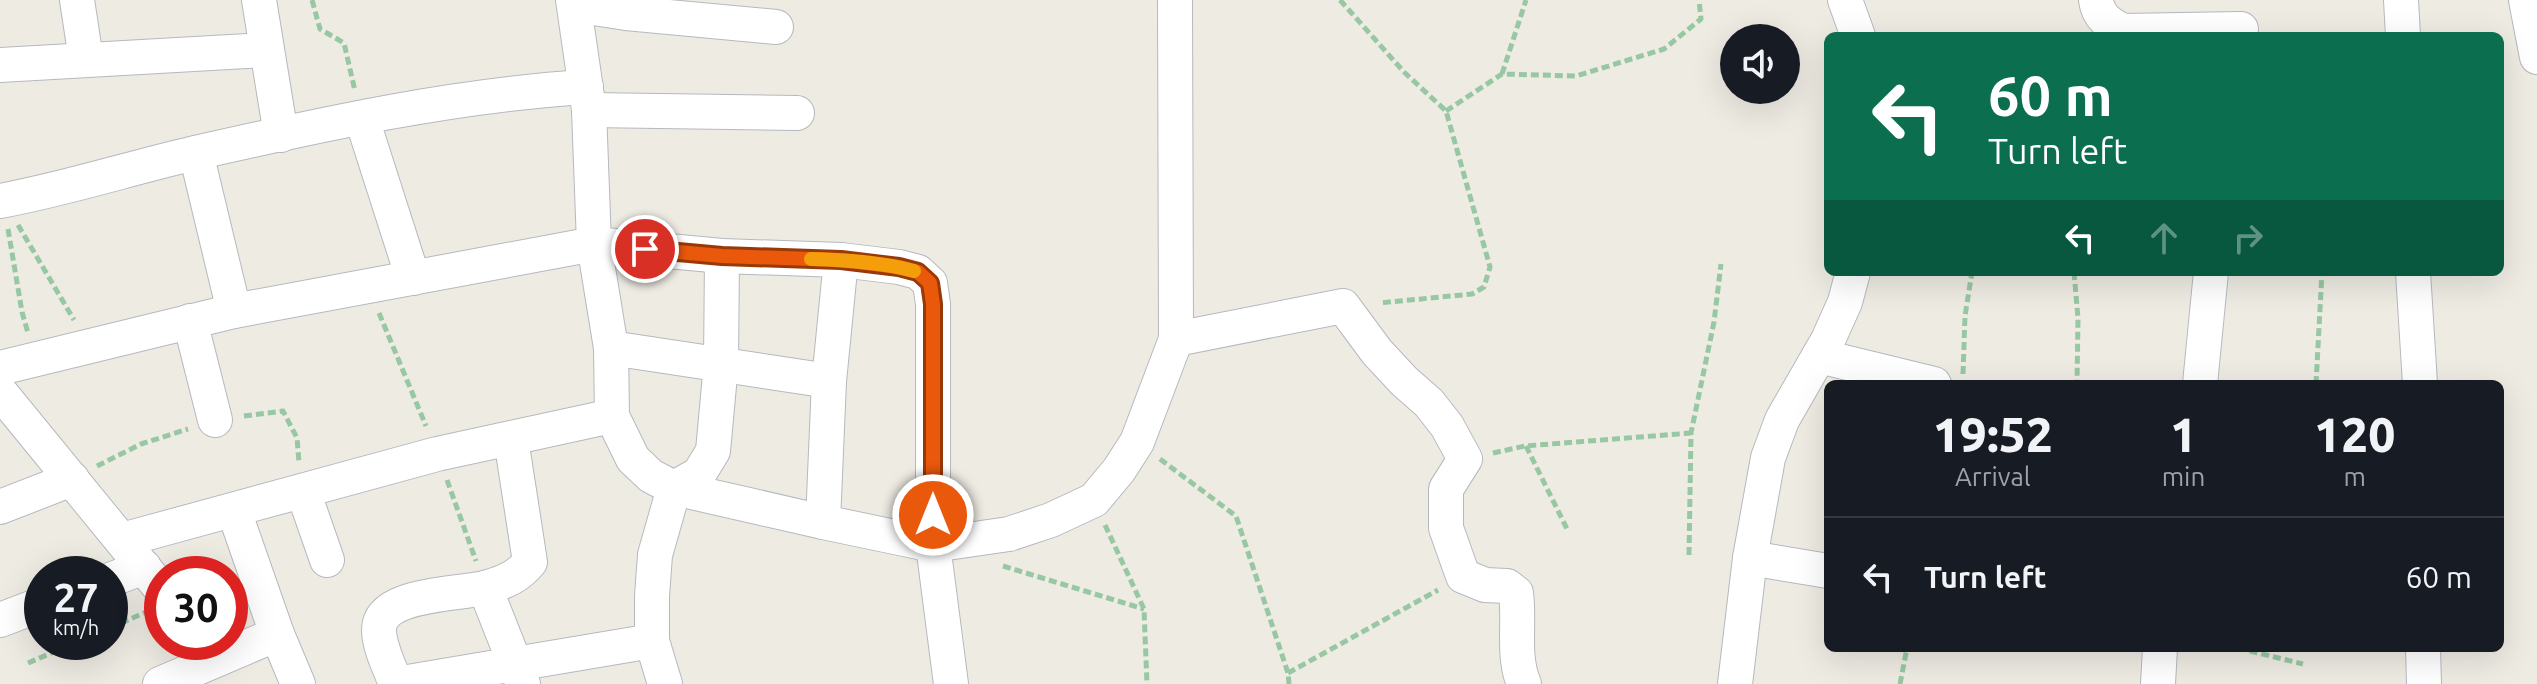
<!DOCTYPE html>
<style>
body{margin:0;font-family:Ubuntu,sans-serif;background:#242831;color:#f1f3f6;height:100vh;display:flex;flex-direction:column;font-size:30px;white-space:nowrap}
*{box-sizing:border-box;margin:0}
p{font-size:26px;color:#9ea1a6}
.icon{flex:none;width:44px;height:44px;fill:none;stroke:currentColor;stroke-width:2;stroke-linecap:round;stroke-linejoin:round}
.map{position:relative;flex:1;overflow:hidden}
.side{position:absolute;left:1824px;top:380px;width:680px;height:272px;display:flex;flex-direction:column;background:#171b24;border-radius:12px;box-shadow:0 8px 32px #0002}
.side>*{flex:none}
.guide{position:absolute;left:1824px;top:32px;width:680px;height:244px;border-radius:12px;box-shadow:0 8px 32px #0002;background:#0b6e4f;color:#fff;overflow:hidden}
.fabs{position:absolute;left:1720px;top:24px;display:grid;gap:16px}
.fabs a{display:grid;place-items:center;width:80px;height:80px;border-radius:50%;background:#171b24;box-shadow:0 8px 32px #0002;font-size:40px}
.speed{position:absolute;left:24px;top:556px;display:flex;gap:16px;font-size:40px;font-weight:700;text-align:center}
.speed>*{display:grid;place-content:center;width:104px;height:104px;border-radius:50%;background:#171b24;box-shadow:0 8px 32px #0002;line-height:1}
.speed small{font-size:20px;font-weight:400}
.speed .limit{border:12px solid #d22;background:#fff;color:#111}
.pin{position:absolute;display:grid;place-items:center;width:68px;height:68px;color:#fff;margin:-34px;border:4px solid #fff;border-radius:50%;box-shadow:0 2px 8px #0007}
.me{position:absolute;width:88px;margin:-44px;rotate:0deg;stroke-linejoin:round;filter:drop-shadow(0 0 6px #0008)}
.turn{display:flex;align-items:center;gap:28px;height:168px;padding:0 32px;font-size:36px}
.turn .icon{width:104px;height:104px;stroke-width:2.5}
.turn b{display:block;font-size:56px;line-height:68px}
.lanes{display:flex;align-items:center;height:76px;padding:0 32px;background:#0003;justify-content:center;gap:40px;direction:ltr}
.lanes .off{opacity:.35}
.eta{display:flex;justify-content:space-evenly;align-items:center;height:136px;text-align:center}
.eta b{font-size:48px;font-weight:800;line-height:56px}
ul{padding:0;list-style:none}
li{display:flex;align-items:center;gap:24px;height:120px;padding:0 32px;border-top:2px solid #363941}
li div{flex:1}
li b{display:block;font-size:30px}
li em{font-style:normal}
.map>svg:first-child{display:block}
</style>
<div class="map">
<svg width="2537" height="684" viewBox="0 0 2537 684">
<rect width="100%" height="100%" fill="#eeebe3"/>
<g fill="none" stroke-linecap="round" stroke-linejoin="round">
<defs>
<g id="minor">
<path d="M 77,0 L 86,59"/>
<path d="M 259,0 L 281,135"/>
<path d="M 573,0 L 589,110 L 594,244 L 611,348 L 612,416 L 633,459 L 651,476 L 674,488 L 823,522"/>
<path d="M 1845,0 L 1858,36"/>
<path d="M 2096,0 C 2098,17 2109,24 2123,31 L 2241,29"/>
<path d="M 2401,0 L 2403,36"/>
<path d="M 2526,0 L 2537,57"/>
<path d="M 574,5 L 626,13 L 776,27"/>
<path d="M 0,65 L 266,50"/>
<path d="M 589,110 L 797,113"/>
<path d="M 362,119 L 413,278"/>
<path d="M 196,153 L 234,311"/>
<path d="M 0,201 C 66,189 130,168 195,153 C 323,124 455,95 586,87"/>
<path d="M 841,260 L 829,381 L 823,522 L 933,545 L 1009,534 L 1051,520 L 1094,500 L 1119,470 L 1137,442 L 1176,339 L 1175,0"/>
<path d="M 2413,272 L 2420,384"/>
<path d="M 190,321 L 215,420"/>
<path d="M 1176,339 L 1343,306 L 1377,352 L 1404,381 L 1429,403 L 1447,426 L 1465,459 L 1446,489 L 1446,528 L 1463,576 L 1485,585 L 1507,586 L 1516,593 C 1520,624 1512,656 1524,684"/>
<path d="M 611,348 L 829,381"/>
<path d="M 1819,356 L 1934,384"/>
<path d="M 0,368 L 234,311 L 594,244 L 722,256 L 841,260 L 899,267 L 918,272 L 930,283 L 933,304 L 933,545 L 951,684"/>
<path d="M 2200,384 L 2211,272"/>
<path d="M 0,392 L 162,590"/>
<path d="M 303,491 L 327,560"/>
<path d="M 0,507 L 72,479"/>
<path d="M 234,511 L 277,634 L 298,684"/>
<path d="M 122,540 L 437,454 L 612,416"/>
<path d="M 1750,558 L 1828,571"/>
<path d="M 110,580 L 144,567"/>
<path d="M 485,588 L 523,684"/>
<path d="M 0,620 L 42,604"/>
<path d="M 2423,648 L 2424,684"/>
<path d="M 160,684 L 277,634"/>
<path d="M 396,684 C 390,668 379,647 379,630 C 379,592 461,595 488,587 C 505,582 519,576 530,562 L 511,439"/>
<path d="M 396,684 L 652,641"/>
<path d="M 665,684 L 652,641 L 652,596 L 655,555 L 674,488 L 699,474 L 713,451 L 721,364 L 722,256"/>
<path d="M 1735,684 L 1750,558 L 1768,458 L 1782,420 L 1828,340 L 1845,302 L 1853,272"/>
<path d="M 2158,684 L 2160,648"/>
</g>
</defs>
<!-- minor casing -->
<use href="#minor" stroke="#b5b9bd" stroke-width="36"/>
<!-- path -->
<g stroke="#98c7a3" stroke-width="5" stroke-dasharray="8 4" stroke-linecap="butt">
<path d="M 312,0 L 320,29 L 344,43 L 355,91"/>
<path d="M 1340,0 L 1404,72 L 1446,111 L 1490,267 L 1484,287 L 1472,294 L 1379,303"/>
<path d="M 1502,74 L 1526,0"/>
<path d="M 1446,111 L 1502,74 L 1576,76 L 1664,49 L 1701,19 L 1699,0"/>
<path d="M 18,225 L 74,320"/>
<path d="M 8,229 L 22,312 L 28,333"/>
<path d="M 2074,272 L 2078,318 L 2077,384"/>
<path d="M 379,313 L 426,426"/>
<path d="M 1963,374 L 1965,316 L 1972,272"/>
<path d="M 2316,384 L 2322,272"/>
<path d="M 244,416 L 283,411 L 297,438 L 299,462"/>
<path d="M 1526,446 L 1568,531"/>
<path d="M 1493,453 L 1525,446 L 1691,433"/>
<path d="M 1160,459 L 1236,516 L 1288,673 L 1289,684"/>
<path d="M 97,466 L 141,444 L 188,429"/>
<path d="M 447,480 L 476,561"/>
<path d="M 1105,525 L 1144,609 L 1147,684"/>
<path d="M 1689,555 L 1691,433 L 1714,322 L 1721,264"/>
<path d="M 1003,566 L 1144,609"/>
<path d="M 110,628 L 146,612"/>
<path d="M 2238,648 L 2303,664"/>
<path d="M 28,663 L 77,642"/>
<path d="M 1288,673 L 1438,590"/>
<path d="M 1900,684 L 1907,648"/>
</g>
<!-- minor -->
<use href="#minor" stroke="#fff" stroke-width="34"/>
</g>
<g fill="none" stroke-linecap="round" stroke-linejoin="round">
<defs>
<path id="route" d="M 645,249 L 722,256 L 841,260 L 899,267 L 918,272 L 930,283 L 933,304 L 933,515"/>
</defs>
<!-- route casing -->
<use href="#route" stroke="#983908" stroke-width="20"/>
<!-- route -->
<use href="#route" stroke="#ea580c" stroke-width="14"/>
<!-- slow -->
<path stroke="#f59e0b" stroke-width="14" d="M 811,259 C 845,260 881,262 914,271"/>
</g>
</svg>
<div class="fabs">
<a><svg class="icon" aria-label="sound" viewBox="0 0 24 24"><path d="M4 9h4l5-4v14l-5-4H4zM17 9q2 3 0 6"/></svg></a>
</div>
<div class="speed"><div>27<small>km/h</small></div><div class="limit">30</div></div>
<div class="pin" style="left:645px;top:249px;background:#d93025"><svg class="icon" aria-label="arrive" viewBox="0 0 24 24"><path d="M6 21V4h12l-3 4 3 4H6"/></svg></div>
<svg class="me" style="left:933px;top:515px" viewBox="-20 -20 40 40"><circle r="17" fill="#ea580c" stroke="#fff" stroke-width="3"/><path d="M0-11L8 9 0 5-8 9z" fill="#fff"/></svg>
<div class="guide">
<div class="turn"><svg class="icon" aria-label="left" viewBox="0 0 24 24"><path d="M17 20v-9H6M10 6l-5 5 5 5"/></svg><div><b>60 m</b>Turn left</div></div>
<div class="lanes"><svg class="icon" aria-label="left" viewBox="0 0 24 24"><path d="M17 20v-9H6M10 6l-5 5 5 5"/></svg><svg class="icon off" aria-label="ahead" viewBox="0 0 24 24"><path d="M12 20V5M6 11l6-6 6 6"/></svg><svg class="icon off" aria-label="right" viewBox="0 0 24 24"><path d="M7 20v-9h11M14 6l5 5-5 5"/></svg></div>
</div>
<section class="side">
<div class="eta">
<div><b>19:52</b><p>Arrival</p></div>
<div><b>1</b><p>min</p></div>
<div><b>120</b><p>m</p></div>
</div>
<ul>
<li><svg class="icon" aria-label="left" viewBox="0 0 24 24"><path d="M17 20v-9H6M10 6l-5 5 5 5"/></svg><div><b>Turn left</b></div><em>60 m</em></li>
</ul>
</section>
</div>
